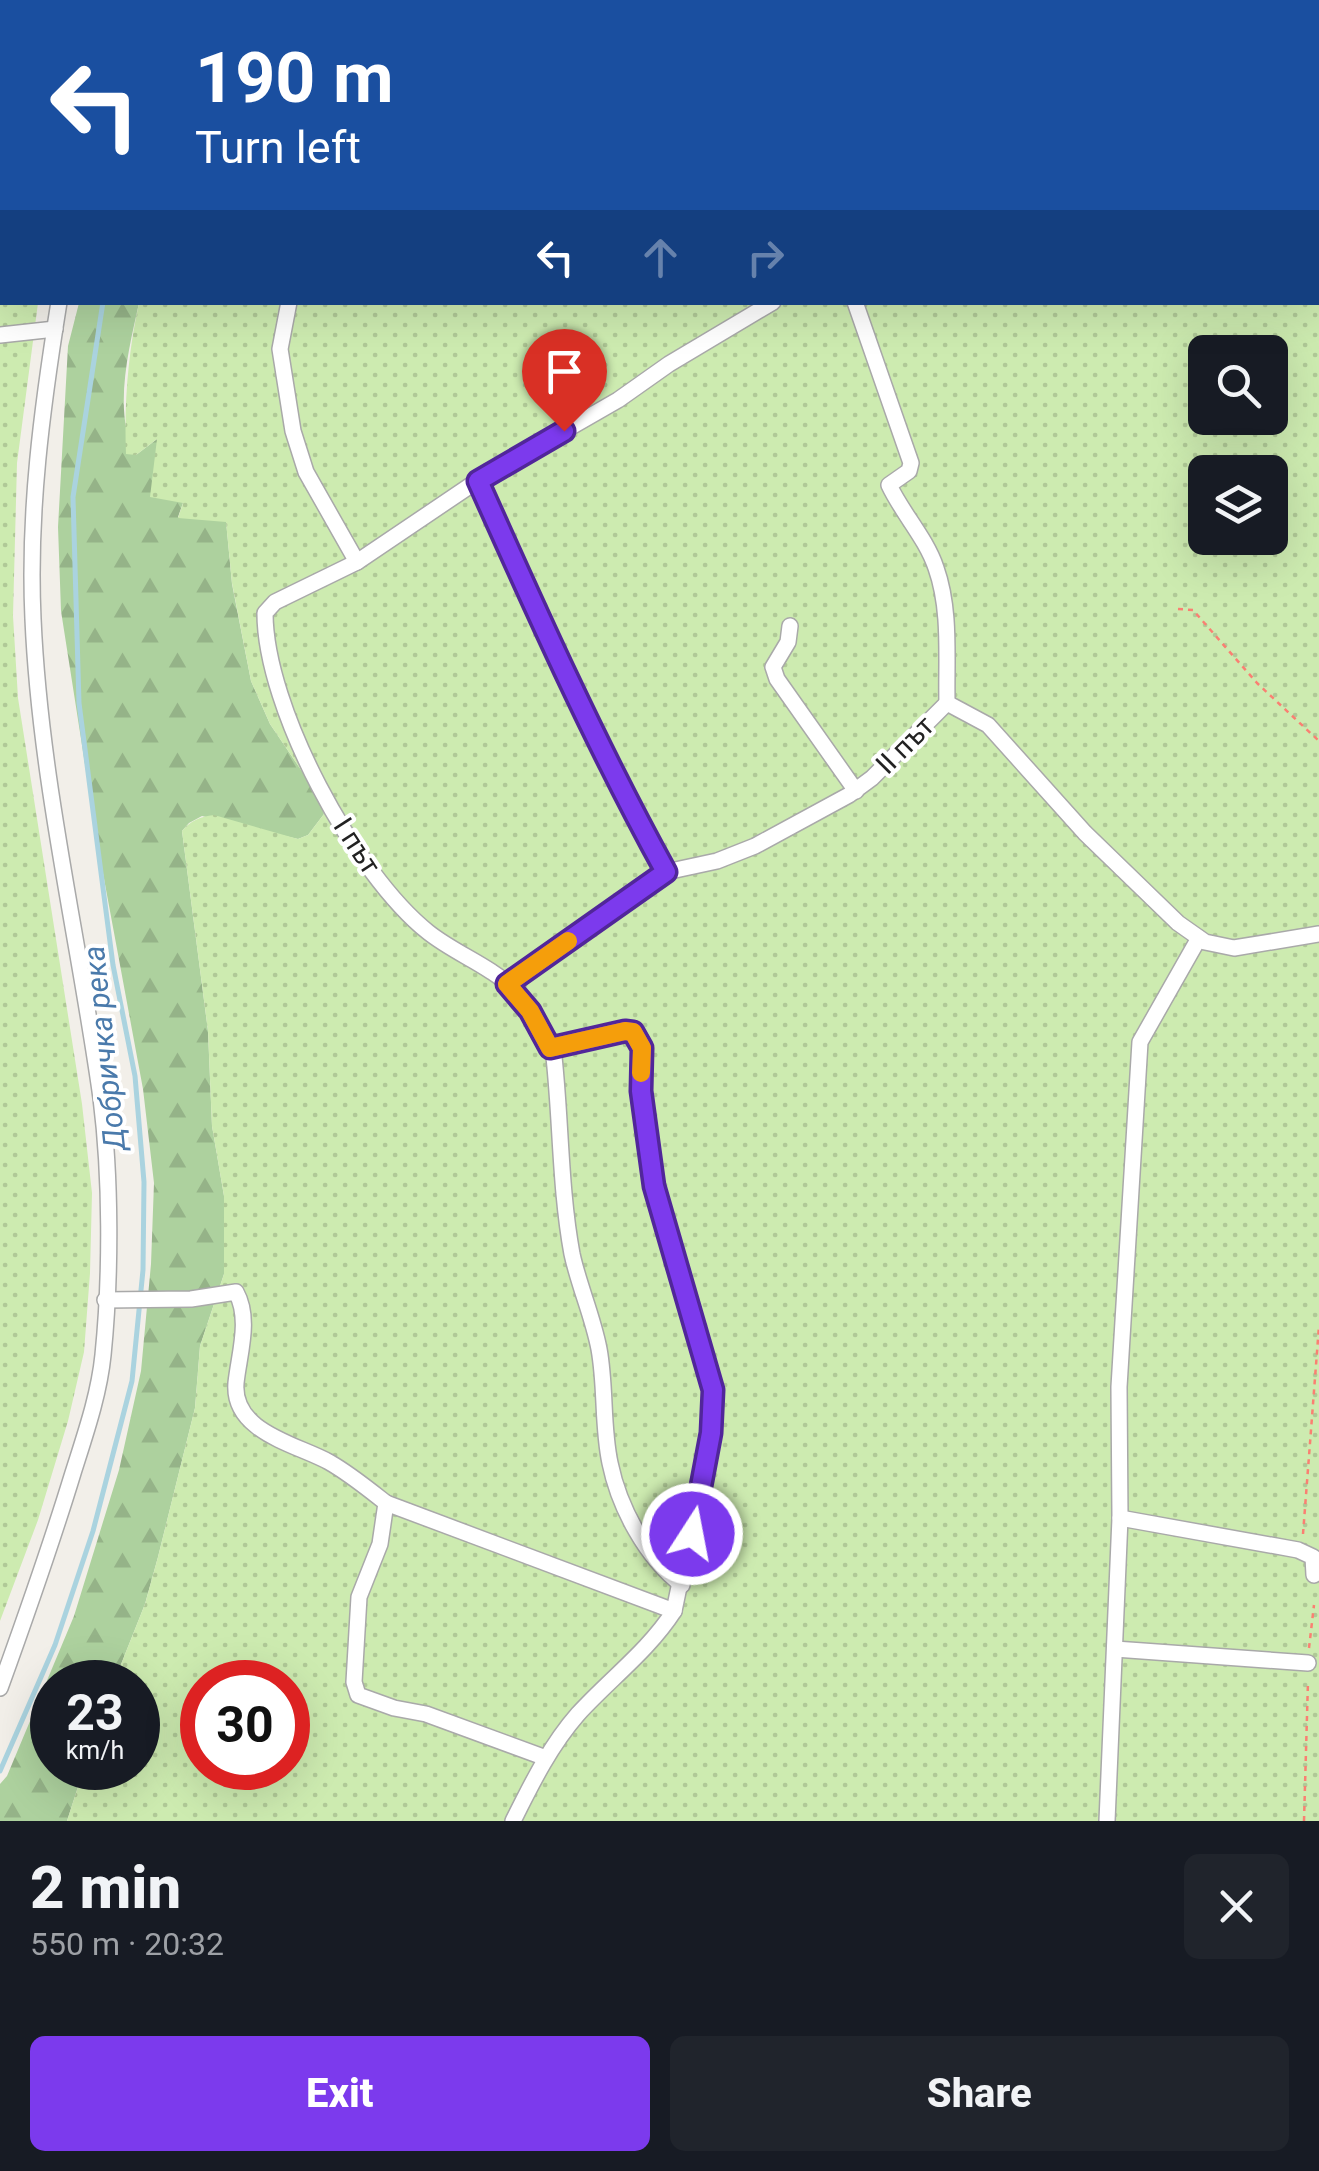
<!DOCTYPE html>
<meta charset="utf-8">
<style>
body{margin:0;font-family:Roboto,sans-serif;background:#20242c;color:#f1f3f6;height:100vh;display:flex;flex-direction:column;font-size:38px;white-space:nowrap}
*{box-sizing:border-box;margin:0}
p{font-size:32px;color:#9ea1a6}
.icon{flex:none;width:55px;height:55px;fill:none;stroke:currentColor;stroke-width:2;stroke-linecap:round;stroke-linejoin:round}
.map{position:relative;height:1821px;overflow:hidden}
.drawer{display:flex;flex-direction:column;background:#171b24;flex:1}
.drawer>*{flex:none}
.guide{position:absolute;left:0px;top:0px;width:1320px;height:305px;box-shadow:0 10px 40px #0002;background:#1a4fa0;color:#fff;overflow:hidden}
.fabs{position:absolute;left:1188px;top:335px;display:grid;gap:20px}
.fabs a{display:grid;place-items:center;width:100px;height:100px;border-radius:15px;background:#171b24;box-shadow:0 10px 40px #0002;font-size:50px}
.speed{position:absolute;left:30px;top:1660px;display:flex;gap:20px;font-size:50px;font-weight:700;text-align:center}
.speed>*{display:grid;place-content:center;width:130px;height:130px;border-radius:50%;background:#171b24;box-shadow:0 10px 40px #0002;line-height:1}
.speed small{font-size:25px;font-weight:400}
.speed .limit{border:15px solid #d22;background:#fff;color:#111}
.pin{position:absolute;display:grid;place-items:center;width:85px;height:85px;color:#fff;margin:-102px -42px;border-radius:50% 50% 50% 0;rotate:-45deg;box-shadow:0 0 10px #0007}
.pin .icon{rotate:45deg}
.me{position:absolute;width:110px;margin:-55px;rotate:11deg;stroke-linejoin:round;filter:drop-shadow(0 0 8px #0008)}
.turn{display:flex;align-items:center;gap:35px;height:210px;padding:0 30px;font-size:45px}
.turn .icon{width:130px;height:130px;stroke-width:2.5}
.turn b{display:block;font-size:70px;line-height:85px}
.lanes{display:flex;align-items:center;height:95px;padding:0 30px;background:#0003;justify-content:center;gap:50px;direction:ltr}
.lanes .off{opacity:.35}
.round{display:grid;place-items:center;flex:none;width:105px;height:105px;border-radius:15px;background:#20242c}
.summary{display:flex;align-items:center;justify-content:space-between;height:170px;padding:0 30px}
h1{font-size:60px;font-weight:800;line-height:75px}
.button{display:flex;gap:20px;margin-top:auto;padding:20px 30px}
.button a{flex:1;height:115px;border-radius:15px;background:#7c3aed;color:#fff;font-size:40px;font-weight:800;line-height:115px;text-align:center}
.button a+a{background:#20242c;color:#f1f3f6}
.map>svg:first-child{display:block}
</style>
<div class="map">
<svg width="1319" height="1821" viewBox="0 0 1319 1821">
<defs>
<pattern id="forest-firs" width="22" height="20" patternUnits="userSpaceOnUse" patternTransform="scale(2.5)"><rect width="22" height="20" fill="#add19e"/><path d="M5 1l3.5 6h-7zM16 11l3.5 6h-7z" fill="#95b388"/></pattern>
<pattern id="garden-dots" width="8" height="8" patternUnits="userSpaceOnUse" patternTransform="scale(2.5)"><rect width="8" height="8" fill="#cdebb0"/><path d="M2 2h.1M6 6h.1" fill="none" stroke="#b0c997" stroke-width="1.8" stroke-linecap="round"/></pattern>
</defs>
<rect width="100%" height="100%" fill="#f2efe9"/>
<!-- forest -->
<path fill="url(#forest-firs)" d="M 79,303 L 139,303 C 129,348 112,414 136,455 L 157,439 L 183,503 L 178,517 L 226,521 L 232,584 L 251,681 L 270,724 L 320,798 L 324,814 L 308,835 L 298,839 L 202,816 L 189,823 L 182,831 L 208,1031 L 212,1126 L 224,1196 L 224,1274 L 200,1346 L 195,1408 L 158,1557 L 145,1604 L 114,1682 L 52,1682 L 52,1768 L 84,1768 L 67,1821 L 0,1821 L 0,1784 L 7,1776 L 74,1616 L 119,1470 L 141,1371 L 151,1264 L 154,1183 L 143,1089 L 97,841 L 61,611 L 58,527 L 68,346 Z"/>
<!-- garden -->
<g fill="url(#garden-dots)" fill-rule="evenodd">
<path d="M 0,0 L 139,0 L 2,2 L 2,302 L 38,303 L 17,463 L 13,616 L 18,698 L 82,1104 L 92,1193 L 90,1273 L 84,1352 L 68,1421 L 38,1520 L 0,1621 Z"/>
<path d="M 237,0 L 1319,0 L 1319,1821 L 67,1821 L 84,1768 L 138,1768 L 138,1682 L 114,1682 L 145,1604 L 158,1557 L 195,1408 L 200,1346 L 224,1274 L 224,1196 L 212,1126 L 208,1031 L 182,831 C 191,820 200,817 214,815 L 298,839 L 308,835 L 324,814 L 320,798 L 270,724 L 251,681 L 232,583 L 226,522 L 178,518 L 183,503 L 150,497 L 157,439 L 136,455 L 126,454 C 124,403 128,353 139,303 L 1318,302 L 1318,2 L 235,2 ZM 1205,352 L 1270,352 L 1270,418 L 1205,418 ZM 1205,472 L 1270,472 L 1270,538 L 1205,538 ZM 202,1682 L 288,1682 L 288,1768 L 202,1768 Z"/>
</g>
<g fill="none" stroke-linecap="round" stroke-linejoin="round">
<!-- stream -->
<g stroke="#aad3df" stroke-width="5">
<path d="M 206,2 L 207,0"/>
<path d="M 0,1771 L 55,1645 L 93,1531 L 132,1381 L 143,1270 L 144,1182 L 135,1076 L 113,965 L 79,703 L 73,497 L 103,302"/>
</g>
<defs>
<g id="street">
<path d="M 160,2 L 161,0"/>
<path d="M 904,2 L 908,0"/>
<path d="M 1318,79 L 1319,79"/>
<path d="M 289,302 L 280,349 L 293,431 L 306,472 L 357,562"/>
<path d="M 855,302 L 911,463 L 909,471 L 889,485 C 902,513 926,538 936,568 C 951,610 946,659 947,703"/>
<path d="M 0,335 L 55,329"/>
<path d="M 477,481 C 537,613 596,745 666,872"/>
<path d="M 790,626 L 788,642 L 773,667 L 777,679 L 856,791"/>
<path d="M 507,984 L 666,872 L 717,861 L 755,846 L 849,795 L 872,778 L 947,703 L 988,725 L 1085,833 L 1178,923 L 1205,942 L 1234,948 L 1319,934"/>
<path d="M 105,1300 L 191,1299 L 236,1292 C 251,1319 239,1354 236,1383 C 232,1432 296,1444 329,1462 C 350,1474 367,1488 386,1503 L 380,1544 L 359,1597 L 354,1682 L 358,1695 L 394,1708 L 426,1714 L 546,1758"/>
<path d="M 386,1503 L 674,1611"/>
<path d="M 1120,1518 L 1298,1550 L 1313,1557 L 1314,1575"/>
<path d="M 682,1585 C 646,1558 619,1507 610,1463 C 602,1426 606,1387 599,1349 C 593,1317 579,1286 572,1254 C 560,1189 561,1122 554,1057 C 542,1025 522,991 492,972 C 471,958 448,948 428,932 C 355,874 265,708 265,613 L 275,602 L 357,562 L 477,481 L 618,400 L 669,364 L 773,302"/>
<path d="M 1115,1649 L 1308,1663"/>
<path d="M 0,1688 C 26,1616 51,1545 73,1473 C 85,1435 99,1395 103,1355 C 111,1276 111,1177 101,1098 C 79,939 40,780 33,619 C 28,512 42,408 59,302"/>
<path d="M 513,1821 C 532,1783 550,1746 578,1714 C 610,1679 648,1651 674,1611 L 711,1433 L 713,1389 L 654,1185 L 641,1091 L 642,1048 L 633,1032 L 625,1031 L 550,1048"/>
<path d="M 1107,1821 L 1120,1518 L 1119,1387 L 1140,1042 L 1199,938"/>
</g>
</defs>
<!-- street casing -->
<use href="#street" stroke="#a9a9a9" stroke-width="18"/>
<!-- path -->
<g stroke="#fa8072" stroke-width="2.5" stroke-dasharray="5 5" stroke-linecap="butt">
<path d="M 1178,609 L 1193,610 L 1257,683 L 1319,741"/>
<path d="M 1303,1534 L 1319,1326"/>
<path d="M 1309,1648 L 1314,1605"/>
<path d="M 1304,1821 L 1308,1681"/>
</g>
<!-- street -->
<use href="#street" stroke="#fff" stroke-width="15"/>
</g>
<g fill="none" stroke-linecap="round" stroke-linejoin="round">
<defs>
<path id="route" d="M 564,431 L 478,481 C 537,613 596,745 666,872 L 507,984 L 530,1011 L 550,1048 L 625,1031 L 633,1032 L 642,1048 L 641,1091 L 654,1186 L 713,1390 L 711,1433 L 692,1534"/>
</defs>
<!-- route casing -->
<use href="#route" stroke="#51269a" stroke-width="25"/>
<!-- route -->
<use href="#route" stroke="#7c3aed" stroke-width="18"/>
<!-- slow -->
<path stroke="#f59e0b" stroke-width="18" d="M 568,941 L 507,984 L 530,1011 L 550,1048 L 625,1031 L 633,1032 L 642,1048 L 641,1073"/>
</g>
<g text-anchor="middle" dominant-baseline="central" stroke-width="8" stroke-linejoin="round" paint-order="stroke">
<!-- street labels -->
<g font-size="28" fill="#222" stroke="#fff">
<text transform="translate(905 745) rotate(-45)">ІІ път</text>
<text transform="translate(357 846) rotate(57)">І път</text>
</g>
<!-- water labels -->
<g font-size="30" font-style="italic" fill="#4a7aab" stroke="#fff">
<text transform="translate(104 1048) rotate(-96)">Добричка река</text>
</g>
</g>
</svg>
<div class="fabs">
<a><svg class="icon" aria-label="search" viewBox="0 0 24 24"><circle cx="10" cy="10" r="6"/><path d="M15 15l6 6"/></svg></a>
<a><svg class="icon" aria-label="layers" viewBox="0 0 24 24"><path d="M12 4l9 5-9 5-9-5zM3 14l9 5 9-5"/></svg></a>
</div>
<div class="speed"><div>23<small>km/h</small></div><div class="limit">30</div></div>
<div class="pin" style="left:564px;top:431px;background:#d93025"><svg class="icon" aria-label="arrive" viewBox="0 0 24 24"><path d="M6 21V4h12l-3 4 3 4H6"/></svg></div>
<svg class="me" style="left:692px;top:1534px" viewBox="-20 -20 40 40"><circle r="17" fill="#7c3aed" stroke="#fff" stroke-width="3"/><path d="M0-11L8 9 0 5-8 9z" fill="#fff"/></svg>
<div class="guide">
<div class="turn"><svg class="icon" aria-label="left" viewBox="0 0 24 24"><path d="M17 20v-9H6M10 6l-5 5 5 5"/></svg><div><b>190 m</b>Turn left</div></div>
<div class="lanes"><svg class="icon" aria-label="left" viewBox="0 0 24 24"><path d="M17 20v-9H6M10 6l-5 5 5 5"/></svg><svg class="icon off" aria-label="ahead" viewBox="0 0 24 24"><path d="M12 20V5M6 11l6-6 6 6"/></svg><svg class="icon off" aria-label="right" viewBox="0 0 24 24"><path d="M7 20v-9h11M14 6l5 5-5 5"/></svg></div>
</div>
</div>
<section class="drawer">
<div class="summary"><div><h1>2 min</h1><p>550 m · 20:32</p></div><a class="round"><svg class="icon" aria-label="close" viewBox="0 0 24 24"><path d="M6 6l12 12M18 6L6 18"/></svg></a></div>
<div class="button"><a>Exit</a><a>Share</a></div>
</section>
